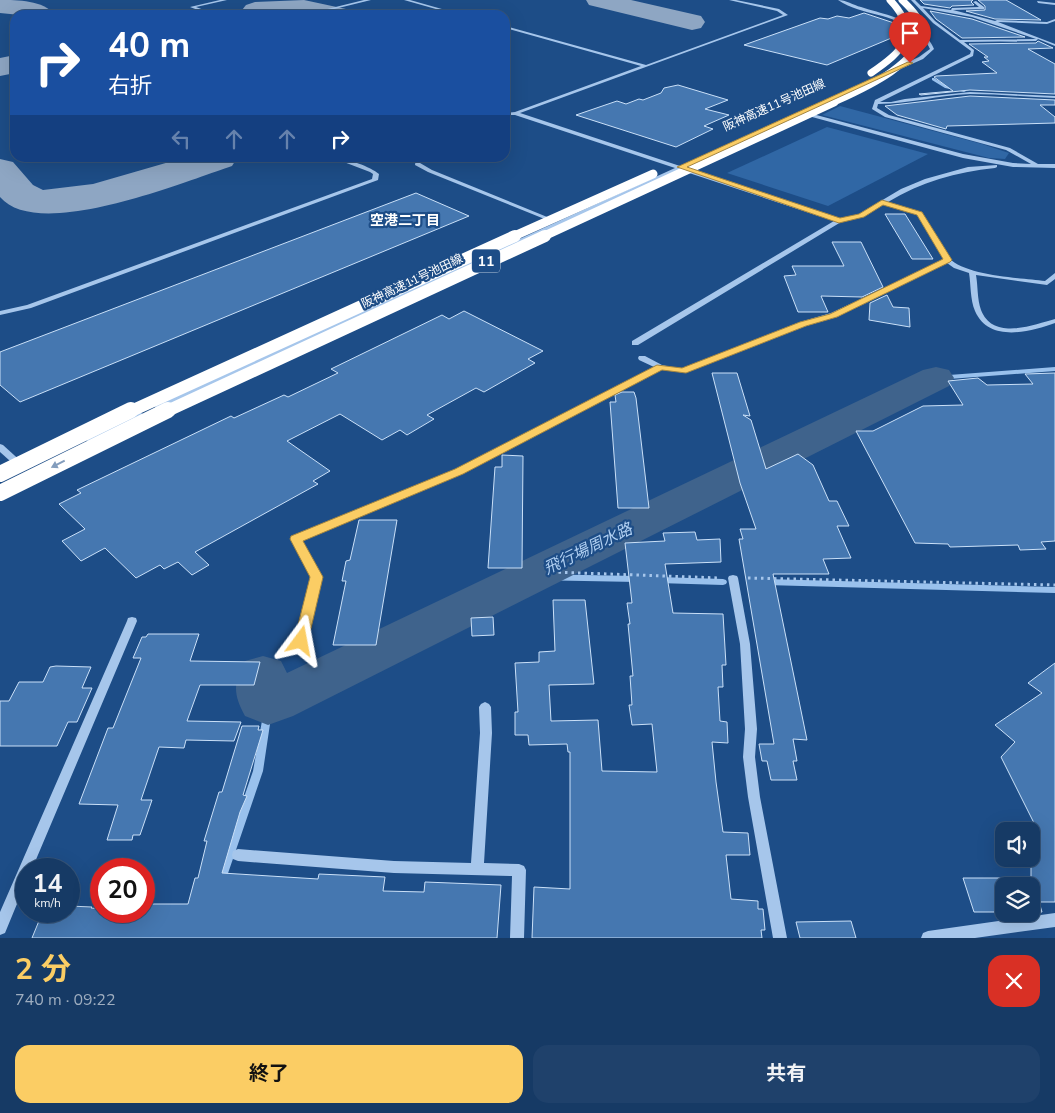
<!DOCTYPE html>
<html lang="ja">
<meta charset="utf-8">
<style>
body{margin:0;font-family:"Nunito Sans","Noto Sans JP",sans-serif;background:#1f416b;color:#f1f3f6;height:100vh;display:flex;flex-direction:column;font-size:19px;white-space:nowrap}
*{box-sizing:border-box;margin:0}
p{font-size:16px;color:#9eadbf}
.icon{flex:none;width:28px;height:28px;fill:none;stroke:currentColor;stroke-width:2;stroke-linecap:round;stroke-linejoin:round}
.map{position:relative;height:938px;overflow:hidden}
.side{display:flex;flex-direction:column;background:#163a65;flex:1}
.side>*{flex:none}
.guide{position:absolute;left:10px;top:10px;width:500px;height:152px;border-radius:15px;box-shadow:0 5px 20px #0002,0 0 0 1px #355479;background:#1a4fa0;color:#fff;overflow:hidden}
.tools{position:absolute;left:995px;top:822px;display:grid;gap:10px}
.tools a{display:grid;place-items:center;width:45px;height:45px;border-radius:10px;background:#163a65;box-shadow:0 5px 20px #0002,0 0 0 1px #355479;font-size:25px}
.speed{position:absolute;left:15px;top:858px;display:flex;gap:10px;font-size:25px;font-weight:700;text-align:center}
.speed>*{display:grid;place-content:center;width:65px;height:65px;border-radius:50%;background:#163a65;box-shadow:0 5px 20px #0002,0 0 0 1px #355479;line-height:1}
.speed small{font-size:12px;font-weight:400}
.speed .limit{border:8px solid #d22;background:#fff;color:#111}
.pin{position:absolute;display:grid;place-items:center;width:42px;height:42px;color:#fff;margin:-51px -21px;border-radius:50% 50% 50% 0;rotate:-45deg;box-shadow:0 0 5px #0007}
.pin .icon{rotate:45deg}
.me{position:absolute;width:55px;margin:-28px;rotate:13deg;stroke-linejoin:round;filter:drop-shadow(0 0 4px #0008)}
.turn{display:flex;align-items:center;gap:18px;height:105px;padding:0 15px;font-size:22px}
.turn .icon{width:65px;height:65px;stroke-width:2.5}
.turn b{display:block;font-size:35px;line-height:42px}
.lanes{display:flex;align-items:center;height:48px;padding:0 15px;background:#0003;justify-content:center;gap:25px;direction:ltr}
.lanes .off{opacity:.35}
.round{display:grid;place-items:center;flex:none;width:52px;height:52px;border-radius:15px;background:#1f416b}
.headline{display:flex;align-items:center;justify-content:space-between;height:85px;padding:0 15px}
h1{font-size:30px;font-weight:700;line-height:38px;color:#fbcd64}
.primary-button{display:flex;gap:10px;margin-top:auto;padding:10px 15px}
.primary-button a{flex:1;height:58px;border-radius:15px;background:#fbcd64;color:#111;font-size:20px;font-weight:700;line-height:58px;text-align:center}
.primary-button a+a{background:#1f416b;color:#f1f3f6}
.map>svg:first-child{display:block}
</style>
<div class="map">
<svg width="1055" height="938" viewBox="0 0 1055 938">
<rect width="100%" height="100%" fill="#1d4d87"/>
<!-- green -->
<g fill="#3067a5">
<path d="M 840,106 L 982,144 L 1009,153 L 1005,159 L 989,158 L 822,115 Z"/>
<path d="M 827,127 L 928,154 L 828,206 L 727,173 Z"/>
</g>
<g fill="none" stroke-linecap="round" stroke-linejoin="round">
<!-- stream -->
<g fill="#99c1ed" fill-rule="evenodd">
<path d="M 932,78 L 934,78 L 947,86 L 966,91 L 964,92 L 945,88 L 932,80 Z"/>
<path d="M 1055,367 L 1055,371 L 936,380 L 933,378 L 936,376 Z"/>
<path d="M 531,574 L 637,576 L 640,577 L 641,579 L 640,581 L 637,582 L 531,580 L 528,579 L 527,577 L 528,575 Z"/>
<path d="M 658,577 L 723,579 L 726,580 L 727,582 L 726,584 L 723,585 L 658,583 L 655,582 L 654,580 L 655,578 Z"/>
<path d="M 766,579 L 1055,587 L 1055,593 L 766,585 L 763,584 L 762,582 L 763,580 Z"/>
<path d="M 269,700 L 272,701 L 273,704 L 263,771 L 225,882 L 224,885 L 220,887 L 216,885 L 215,882 L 253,771 L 265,704 L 266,701 Z"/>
</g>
<!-- river -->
<path fill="#3f638c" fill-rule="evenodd" d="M 936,367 L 949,370 L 954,378 L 949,386 L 293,716 L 268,725 L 245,716 C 233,694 233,683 245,661 L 263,656 L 281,661 L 287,673 L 923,370 Z"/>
<!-- taxiway -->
<g fill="#8ea6c3" fill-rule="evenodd">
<path d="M 0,0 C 18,0 43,0 55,15 L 20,15 L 0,13 Z"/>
<path d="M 304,0 L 346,9 L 350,15 L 246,15 L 242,10 L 246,5 L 255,2 Z"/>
<path d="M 586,0 L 631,0 L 701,16 L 705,22 L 701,28 L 692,30 L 589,5 Z"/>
<path d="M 15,55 L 15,73 L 0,76 L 0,58 Z"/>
<path d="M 183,158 L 237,158 L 232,166 C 183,182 38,242 0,197 L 0,159 L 13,162 L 33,185 L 43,190 L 93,184 Z"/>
</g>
</g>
<!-- building -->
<g fill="#4577b0" stroke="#cae0f8">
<path d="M 920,0 L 973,0 L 971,2 L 974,5 L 952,6 L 950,8 L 924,4 Z"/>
<path d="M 978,0 L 1006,0 L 1041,20 L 995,19 L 966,11 L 985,10 L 985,6 Z"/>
<path d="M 930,11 L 972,19 L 1025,37 L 962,38 L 936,19 Z"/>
<path d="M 864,13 L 900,25 L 901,34 L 827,65 L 744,45 L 820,18 L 828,19 L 837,16 L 849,18 Z"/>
<path d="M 1038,41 L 1053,48 L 1028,49 L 1055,64 L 1055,94 L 970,90 L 921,95 L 919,94 L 953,91 L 934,77 L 936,76 L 997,73 L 982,62 L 989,61 L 984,57 L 988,57 L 969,44 L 1036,43 Z"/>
<path d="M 678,85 L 728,100 L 705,109 L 729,115 L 704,126 L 713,129 L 676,147 L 576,115 L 617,101 L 626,104 L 639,99 L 643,100 L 661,93 L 664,88 Z"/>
<path d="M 970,96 L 1055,100 L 1055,105 L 1040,105 L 1055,117 L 1055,123 L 947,126 L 946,129 L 897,115 L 885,106 Z"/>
<path d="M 416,193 L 469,216 L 20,402 L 0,385 L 0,352 Z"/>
<path d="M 885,214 L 905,214 L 933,259 L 912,259 Z"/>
<path d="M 832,242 L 861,242 L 883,287 L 862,297 L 821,296 L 828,312 L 798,312 L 784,276 L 796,275 L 792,266 L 844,266 Z"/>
<path d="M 887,295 L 893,307 L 909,308 L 910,327 L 869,320 L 870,303 Z"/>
<path d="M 464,311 L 543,351 L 528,359 L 535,363 L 484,392 L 476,388 L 427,415 L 434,419 L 407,435 L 400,430 L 382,440 L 340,414 L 287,441 L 330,471 L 313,481 L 318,484 L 195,552 L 209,565 L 192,575 L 178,562 L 164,569 L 160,565 L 136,578 L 105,548 L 81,561 L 62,541 L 85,529 L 59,504 L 81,493 L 77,490 L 231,416 L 234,418 L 284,395 L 288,397 L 338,373 L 331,369 L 442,315 L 449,319 Z"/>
<path d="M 712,373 L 737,373 L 750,416 L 743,415 L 751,420 L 766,469 L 798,454 L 813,465 L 829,501 L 837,501 L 849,526 L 837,526 L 851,558 L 823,559 L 829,574 L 773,574 L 807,740 L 793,739 L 797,761 L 793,761 L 797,780 L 771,780 L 767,761 L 762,761 L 759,744 L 774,744 L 739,539 L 743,539 L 740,529 L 756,529 L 740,483 Z"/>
<path d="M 1055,373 L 1055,541 L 1041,542 L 1046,549 L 1020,550 L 1018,545 L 950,547 L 948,544 L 915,543 L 856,431 L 873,431 L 923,406 L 963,405 L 948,381 L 978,378 L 987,385 L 1033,384 L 1025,374 Z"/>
<path d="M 622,392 L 634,392 L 636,398 L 649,508 L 618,508 L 610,402 L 616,402 L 615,395 Z"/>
<path d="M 502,455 L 523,456 L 522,568 L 488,568 L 495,467 L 502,467 Z"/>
<path d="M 359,520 L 397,520 L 376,645 L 333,645 L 346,581 L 342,581 L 346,561 L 350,560 Z"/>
<path d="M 695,532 L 697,540 L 720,539 L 721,562 L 665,564 L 673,613 L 723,614 L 726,665 L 722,665 L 723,687 L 718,687 L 720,721 L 727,722 L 728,743 L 712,742 L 716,782 L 723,832 L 748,833 L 750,855 L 726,855 L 731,899 L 758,901 L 758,909 L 763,909 L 765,930 L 761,930 L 762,938 L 532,938 L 534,887 L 570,889 L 570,752 L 568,752 L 567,744 L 529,745 L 528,735 L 515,735 L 515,712 L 518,712 L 515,663 L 539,662 L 539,652 L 555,651 L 553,600 L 585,600 L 594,684 L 549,685 L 551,721 L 598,720 L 602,771 L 657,772 L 652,724 L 632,725 L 629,705 L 632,705 L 630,676 L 633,676 L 628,624 L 630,624 L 627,603 L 632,603 L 625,543 L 665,541 L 663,533 Z"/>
<path d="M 493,617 L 494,635 L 472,636 L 471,618 Z"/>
<path d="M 148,634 L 199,634 L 190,661 L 260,662 L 254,685 L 200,685 L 187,721 L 241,722 L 234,741 L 186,740 L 184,748 L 159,747 L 141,800 L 152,800 L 140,835 L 133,835 L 132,840 L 107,840 L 118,805 L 79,804 L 108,728 L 113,728 L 141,658 L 133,658 L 142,637 L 146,637 Z"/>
<path d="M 1055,663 L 1055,902 L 1039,902 L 1042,912 L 1031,912 L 1031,886 L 1004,886 L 1004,912 L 974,912 L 963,878 L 1031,878 L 1031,831 L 1023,830 L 1037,829 L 1001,757 L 1015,742 L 995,725 L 1042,693 L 1028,683 Z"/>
<path d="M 56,666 L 91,667 L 82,688 L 92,688 L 77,722 L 68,722 L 57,746 L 0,746 L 0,701 L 9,701 L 19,682 L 43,682 L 50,667 Z"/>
<path d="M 242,726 L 259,726 L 258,730 L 263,730 L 243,795 L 247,796 L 240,812 L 222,873 L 318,879 L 319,874 L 385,877 L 383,891 L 424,892 L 425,882 L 501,885 L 497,938 L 32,938 L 43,911 L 69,911 L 69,906 L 92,907 L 91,908 L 101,909 L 100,911 L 144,911 L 144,904 L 188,904 L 195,878 L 198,878 L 207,841 L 204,841 L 219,792 L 222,792 Z"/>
<path d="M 851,921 L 856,938 L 800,938 L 796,922 Z"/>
</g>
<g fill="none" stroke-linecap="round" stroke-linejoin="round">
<!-- path -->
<g stroke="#a6c6eb" stroke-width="3" stroke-dasharray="2.5 4" stroke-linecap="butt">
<path d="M 552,572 L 720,578"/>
<path d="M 748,578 L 1055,585"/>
</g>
<!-- minor -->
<g fill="#a6c6eb" fill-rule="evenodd">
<path d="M 220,0 L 227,0 L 196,7 L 217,15 L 211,15 L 190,7 Z"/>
<path d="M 364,0 L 371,0 L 310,15 L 303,15 Z"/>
<path d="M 404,0 L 410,0 L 463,15 L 457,15 Z"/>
<path d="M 729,0 L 736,0 L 779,9 L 788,15 L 520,113 L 680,166 L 752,133 L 756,133 L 756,135 L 685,168 L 839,219 L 859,214 L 901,189 L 925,179 L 968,167 L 997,165 L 997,167 L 995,168 C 956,172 921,182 888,202 L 921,213 C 931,227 937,246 949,258 C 966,276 1021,278 1045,281 L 1055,273 L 1055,279 L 1047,285 L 976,275 C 978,286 977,299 981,310 C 993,341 1033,325 1055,319 L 1055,323 C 1030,332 989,343 975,311 C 970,299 971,285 969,273 L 954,268 L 947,263 L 837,317 L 806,326 L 685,373 L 661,369 L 462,474 L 301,540 L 321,577 L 306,641 L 305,644 L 301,645 L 297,644 L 296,641 L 311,577 L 291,539 L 293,537 L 456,470 L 654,367 L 639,360 L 638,358 L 639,356 L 645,356 L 662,365 L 681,369 L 800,322 L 831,313 L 944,260 L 917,215 L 883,204 L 863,216 L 841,222 L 638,345 L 632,345 L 632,341 L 834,221 L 680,170 L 162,409 L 156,409 L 155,407 L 156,405 L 675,168 L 515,115 L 505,115 L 505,113 L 515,112 L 641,66 L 505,28 L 505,26 L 646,65 L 783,15 L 777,11 Z"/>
<path d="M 838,0 C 846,0 853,5 861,7 C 882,14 901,16 919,31 C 925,36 931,41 934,49 L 923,59 L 896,71 L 892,71 L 892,69 L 919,57 L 930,49 C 927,42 922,38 917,34 C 891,11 864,17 838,0 Z"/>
<path d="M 911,0 L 915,0 L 921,6 L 951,10 L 952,8 L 979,7 L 973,2 L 976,1 L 984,7 L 984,9 L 953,10 L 995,21 L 997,20 L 1047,22 L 1055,19 L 1055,21 L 1047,24 L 998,22 L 1055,44 L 1055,46 L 1038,39 L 1036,41 L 964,42 L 974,50 L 973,56 L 880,102 L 891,102 L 905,99 L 970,92 L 1055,96 L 1055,98 C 1027,97 998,94 970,94 C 939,95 909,104 878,104 L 877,108 L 889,115 L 1010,148 L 1038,164 L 1055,164 L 1055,168 L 1013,167 L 963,158 L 801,114 L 801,112 L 805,112 L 963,154 L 1013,163 L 1031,164 L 1006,150 L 885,117 L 872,109 L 875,100 L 970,54 L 971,51 L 933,23 ZM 923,8 L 972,17 L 1036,39 L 960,40 L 935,21 Z"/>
<path d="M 1037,1 L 1055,3 L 1055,5 L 1038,3 Z"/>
<path d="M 871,79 L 875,80 L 825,103 L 821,102 Z"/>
<path d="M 336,158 C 346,158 371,167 379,174 L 378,180 L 31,308 L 0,315 L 0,311 L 27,305 L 372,179 L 373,174 L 370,172 L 336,159 Z"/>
<path d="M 416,158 L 421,158 L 420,163 L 432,170 L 557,221 L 552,222 L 428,172 L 415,165 Z"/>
<path d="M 138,413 L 141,413 L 145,415 L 92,441 L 89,442 L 85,439 Z"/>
<path d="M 0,444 L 3,445 L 25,465 L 26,467 L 25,469 L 19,469 L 0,452 Z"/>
<path d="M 733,575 L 737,576 L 738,578 L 750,644 L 757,729 L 755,757 L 760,797 L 787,938 L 773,938 L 748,797 L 743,757 L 745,729 L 740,644 L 728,578 L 729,576 Z"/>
<path d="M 132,617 L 136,618 L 137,621 L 32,869 L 26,869 L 26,882 L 5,933 L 0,935 L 0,912 L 127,621 L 128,618 Z"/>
<path d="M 485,702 L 489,704 L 491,707 L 492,733 L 484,863 L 519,864 L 524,866 L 526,870 L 524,938 L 510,938 L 512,876 L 394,873 L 238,861 L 233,859 L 232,855 L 233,851 L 238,849 L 394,861 L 471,863 L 480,733 L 479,707 L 481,704 Z"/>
<path d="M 1055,913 L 1055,927 L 975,938 L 921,938 L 923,933 L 928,931 Z"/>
</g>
<!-- highway-bridge-far3 -->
<g stroke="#fff" stroke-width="7">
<path d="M 871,73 C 903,51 922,34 890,0"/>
<path d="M 832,103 C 858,91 923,64 921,29 C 920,17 910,8 902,0"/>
</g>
<!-- highway-bridge-far2 -->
<g stroke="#fff" stroke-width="9">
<path d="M 512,237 L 653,174"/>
<path d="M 542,237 L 834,102"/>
</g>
<!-- highway-bridge-far1 -->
<g stroke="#fff" stroke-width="12">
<path d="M 129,412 L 515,236"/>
<path d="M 165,412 L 545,236"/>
</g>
<!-- highway-bridge -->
<g stroke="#fff" stroke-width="16">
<path d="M 0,474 L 131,410"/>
<path d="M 0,493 L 168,410"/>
</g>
</g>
<!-- one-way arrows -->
<defs><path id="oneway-solid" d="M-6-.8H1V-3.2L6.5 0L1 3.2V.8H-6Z" transform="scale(1.25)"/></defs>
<use fill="#839dbd" href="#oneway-solid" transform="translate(58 464) rotate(153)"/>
<!-- route -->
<path fill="#fbcd64" stroke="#a38541" d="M 908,62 L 913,63 L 687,167 L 840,218 L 859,214 L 882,200 L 922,212 L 952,260 L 950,262 L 837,317 L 806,326 L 686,373 L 662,370 L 463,474 L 303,541 L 323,577 L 308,641 L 306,645 L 301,646 L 296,645 L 294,641 L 310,577 L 290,539 L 291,536 L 455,469 L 657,365 L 682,368 L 800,322 L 830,314 L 943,259 L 917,215 L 883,205 L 864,217 L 839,223 L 677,167 Z"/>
<g text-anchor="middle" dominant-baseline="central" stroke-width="4.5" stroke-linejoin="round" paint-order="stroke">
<!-- far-street labels -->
<g font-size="12" fill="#fff" stroke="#1d4d87">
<text transform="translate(774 105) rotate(-24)">阪神高速11号池田線</text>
<text transform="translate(412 281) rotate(-25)">阪神高速11号池田線</text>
</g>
<!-- far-neighbourhood labels -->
<g font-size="14" font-weight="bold" fill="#fff" stroke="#1d4d87">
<text x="405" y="220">空港二丁目</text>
</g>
<!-- shield labels -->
<rect fill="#1d4d87" stroke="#bbcadb" stroke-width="1" x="472" y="249.5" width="28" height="23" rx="4"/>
<g font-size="14" font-weight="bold" fill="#fff">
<text x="486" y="261">11</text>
</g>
<!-- water labels -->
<g font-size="16" font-style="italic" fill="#b1d0f2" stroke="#1d4d87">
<text transform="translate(588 549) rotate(-26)">飛行場周水路</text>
</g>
</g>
</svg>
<div class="tools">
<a><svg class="icon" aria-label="sound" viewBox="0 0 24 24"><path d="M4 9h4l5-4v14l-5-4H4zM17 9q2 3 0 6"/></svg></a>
<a><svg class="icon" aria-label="layers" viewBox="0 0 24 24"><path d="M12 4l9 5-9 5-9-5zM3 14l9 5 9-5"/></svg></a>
</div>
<div class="speed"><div>14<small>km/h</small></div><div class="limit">20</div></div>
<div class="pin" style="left:910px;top:63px;background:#d93025"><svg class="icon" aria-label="arrive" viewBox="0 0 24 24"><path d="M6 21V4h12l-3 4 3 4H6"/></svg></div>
<svg class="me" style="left:301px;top:641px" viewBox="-20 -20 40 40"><path d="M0-17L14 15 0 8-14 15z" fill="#fbcd64" stroke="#fff" stroke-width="4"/></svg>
<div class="guide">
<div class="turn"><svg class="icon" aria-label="right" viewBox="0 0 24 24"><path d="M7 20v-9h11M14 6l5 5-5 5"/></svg><div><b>40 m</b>右折</div></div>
<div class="lanes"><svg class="icon off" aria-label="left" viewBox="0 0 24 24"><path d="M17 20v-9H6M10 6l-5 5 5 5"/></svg><svg class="icon off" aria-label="ahead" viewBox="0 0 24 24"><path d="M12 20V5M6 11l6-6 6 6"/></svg><svg class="icon off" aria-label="ahead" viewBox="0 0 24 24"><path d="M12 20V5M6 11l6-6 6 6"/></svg><svg class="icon" aria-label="right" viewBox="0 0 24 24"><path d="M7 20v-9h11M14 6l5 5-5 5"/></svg></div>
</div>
</div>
<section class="side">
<div class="headline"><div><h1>2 分</h1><p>740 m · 09:22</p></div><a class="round" style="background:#d93025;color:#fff"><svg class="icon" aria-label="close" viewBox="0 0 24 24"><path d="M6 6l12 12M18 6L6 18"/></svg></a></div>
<div class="primary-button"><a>終了</a><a>共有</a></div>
</section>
